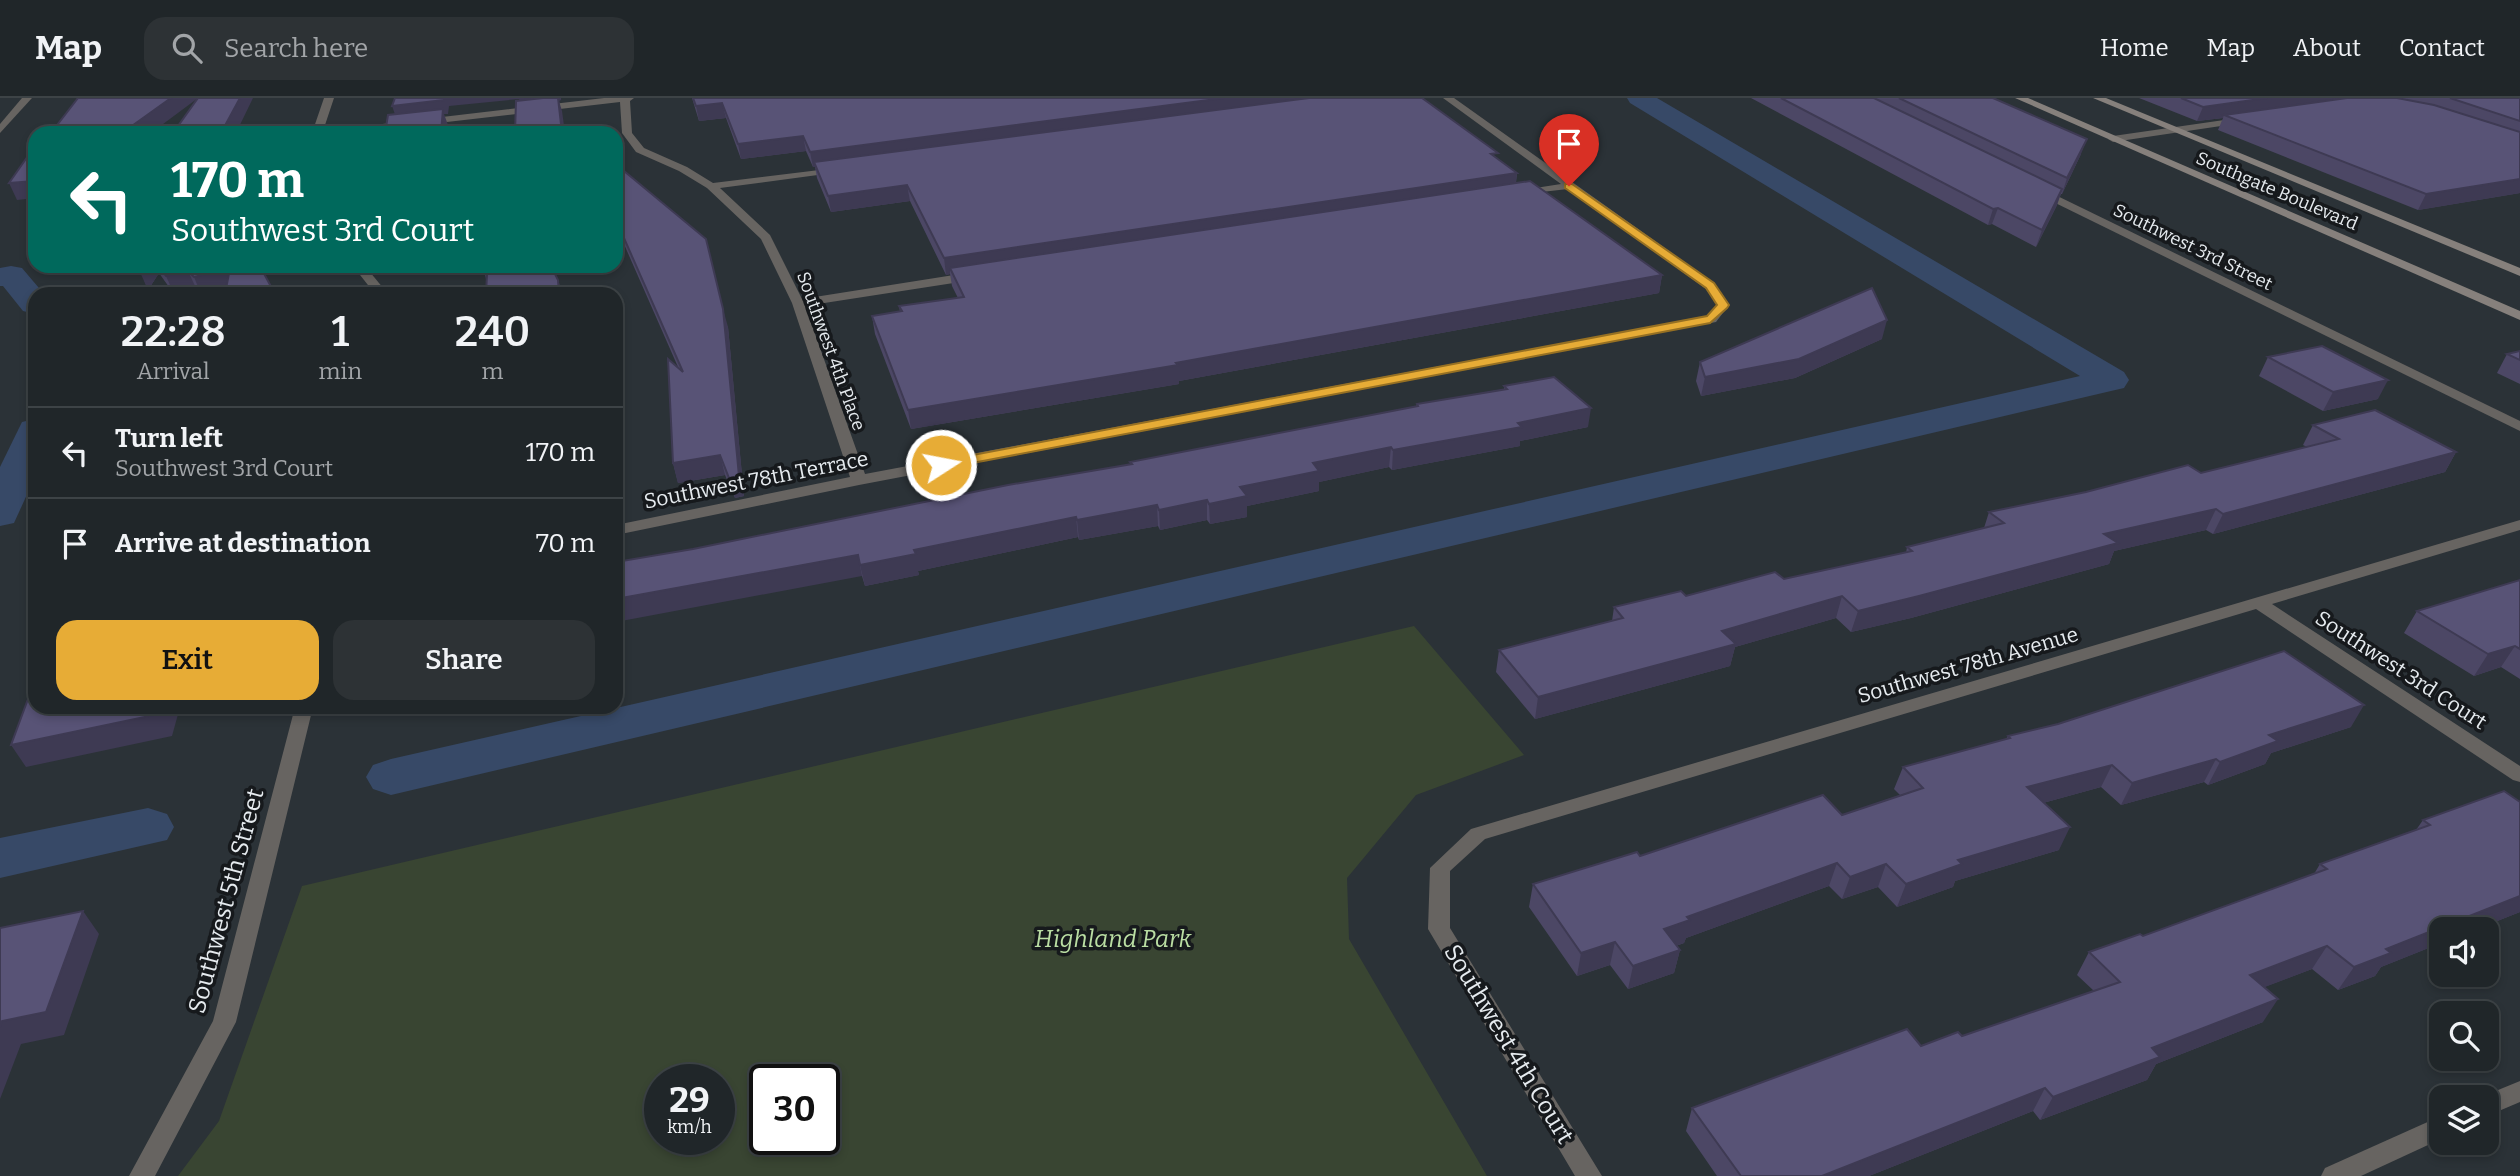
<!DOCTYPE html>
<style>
body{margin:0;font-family:Bitter,serif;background:#2d3235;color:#f1f3f6;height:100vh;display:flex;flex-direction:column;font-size:26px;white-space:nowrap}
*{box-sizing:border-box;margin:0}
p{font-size:23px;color:#a2a5a8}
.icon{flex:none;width:38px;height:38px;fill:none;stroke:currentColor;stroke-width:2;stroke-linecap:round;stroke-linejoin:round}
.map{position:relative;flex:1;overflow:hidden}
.panel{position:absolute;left:28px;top:189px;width:595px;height:427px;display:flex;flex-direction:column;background:#202629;border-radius:21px;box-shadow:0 4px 10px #0003,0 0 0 2px #3d4346}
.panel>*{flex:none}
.hud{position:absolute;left:28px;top:28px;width:595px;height:147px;border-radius:21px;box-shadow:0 4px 10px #0003,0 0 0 2px #3d4346;background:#00695c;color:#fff;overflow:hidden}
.fabs{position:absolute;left:2429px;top:819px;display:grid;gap:14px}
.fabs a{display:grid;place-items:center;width:70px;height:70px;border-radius:14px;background:#202629;box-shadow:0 4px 10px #0003,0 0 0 2px #3d4346;font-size:35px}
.speed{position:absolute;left:644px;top:966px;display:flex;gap:14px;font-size:35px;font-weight:700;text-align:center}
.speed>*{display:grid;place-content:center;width:91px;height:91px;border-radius:50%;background:#202629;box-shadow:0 4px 10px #0003,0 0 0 2px #3d4346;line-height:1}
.speed small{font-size:18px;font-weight:400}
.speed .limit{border:4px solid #111;border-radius:10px;background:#fff;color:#111}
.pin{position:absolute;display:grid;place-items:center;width:60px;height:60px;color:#fff;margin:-72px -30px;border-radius:50% 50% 50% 0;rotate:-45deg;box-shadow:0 0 7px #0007}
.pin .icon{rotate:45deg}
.me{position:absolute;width:77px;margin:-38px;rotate:79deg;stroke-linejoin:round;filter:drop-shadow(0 0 5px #0008)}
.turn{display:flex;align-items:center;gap:24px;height:147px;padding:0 28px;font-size:32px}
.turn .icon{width:91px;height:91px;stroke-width:2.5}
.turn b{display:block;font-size:49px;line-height:60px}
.eta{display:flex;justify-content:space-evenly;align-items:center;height:119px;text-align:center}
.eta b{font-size:42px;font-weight:600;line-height:49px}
.cta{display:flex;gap:14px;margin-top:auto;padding:14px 28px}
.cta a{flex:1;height:80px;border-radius:21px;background:#e7ac36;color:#111;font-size:28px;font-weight:600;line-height:80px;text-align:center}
.cta a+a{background:#2d3235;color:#f1f3f6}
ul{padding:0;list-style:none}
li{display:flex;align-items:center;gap:21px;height:91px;padding:0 28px;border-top:2px solid #3d4346}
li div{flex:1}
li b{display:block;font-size:26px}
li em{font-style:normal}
header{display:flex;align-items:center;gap:42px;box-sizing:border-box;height:98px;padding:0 35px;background:#202629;border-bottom:2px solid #3d4346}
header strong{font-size:33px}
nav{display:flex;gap:38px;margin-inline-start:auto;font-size:24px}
.search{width:490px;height:63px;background:#2d3235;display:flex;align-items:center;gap:18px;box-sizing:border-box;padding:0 24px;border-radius:21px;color:#a2a5a8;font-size:26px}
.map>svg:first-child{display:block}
</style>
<header>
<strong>Map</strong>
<div class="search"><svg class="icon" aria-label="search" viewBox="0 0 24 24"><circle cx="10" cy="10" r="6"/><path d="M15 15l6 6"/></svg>Search here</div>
<nav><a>Home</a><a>Map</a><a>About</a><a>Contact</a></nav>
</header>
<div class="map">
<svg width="2520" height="1078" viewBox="0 0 2520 1078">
<rect width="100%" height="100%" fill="#2b3237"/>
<!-- green -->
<path fill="#394532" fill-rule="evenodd" d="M 1414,528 L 1524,657 L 1416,697 L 1347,780 L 1349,841 L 1487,1078 L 178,1078 L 219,1023 L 302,788 ZM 660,982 L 719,982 L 719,1041 L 660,1041 ZM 765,982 L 824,982 L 824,1041 L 765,1041 Z"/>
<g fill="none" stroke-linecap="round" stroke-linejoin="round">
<!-- canal -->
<g fill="#374967" fill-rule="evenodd">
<path d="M 1627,0 L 1657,0 L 2124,274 L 2129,282 L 2124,290 L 2111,293 L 391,697 L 373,691 L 366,679 L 373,667 L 391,661 L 2080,278 L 1630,5 Z"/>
<path d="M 11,168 L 22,170 L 44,196 L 35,196 L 35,216 L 23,213 L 3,188 L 0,188 L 0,170 Z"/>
<path d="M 35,321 L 35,379 L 14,425 L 0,428 L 0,369 L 22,324 Z"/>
<path d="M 148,710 L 167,716 L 174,729 L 167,742 L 0,780 L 0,740 Z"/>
</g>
<!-- street -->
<g fill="#676461" fill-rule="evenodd">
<path d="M 22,0 L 32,0 L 0,35 L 0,26 Z"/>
<path d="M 324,0 L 334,0 L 323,33 L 604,0 L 634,0 L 630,3 L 632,35 L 644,50 L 687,69 L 713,85 L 844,69 L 844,73 L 840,74 L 720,90 L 770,137 L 802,201 L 973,174 L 979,178 L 973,182 L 805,208 L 865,376 L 1707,218 L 1717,207 L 1706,191 L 1568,91 L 1516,97 L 1516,93 L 1561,86 L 1443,0 L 1454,0 L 1714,185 L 1729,207 L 1716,224 L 1711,225 L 859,387 L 616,437 L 616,427 L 850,379 L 792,205 L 761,141 L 707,90 L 679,73 L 636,54 L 622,35 L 620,4 L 351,35 L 312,35 Z"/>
<path d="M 2245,19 L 2248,20 L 2248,24 L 2113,44 L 2108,41 L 2113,38 Z"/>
<path d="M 2035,91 L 2043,91 L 2520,323 L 2520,333 L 2035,95 Z"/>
<path d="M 353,168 L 365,168 L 388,196 L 375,196 Z"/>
<path d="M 2520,422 L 2520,432 L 2272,506 L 2520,668 L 2520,684 L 2513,682 L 2256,511 L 1485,741 L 1450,773 L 1450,830 L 1602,1078 L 1575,1078 L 1428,831 L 1430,770 L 1471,731 Z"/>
<path d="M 295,609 L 313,609 L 236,924 L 155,1078 L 129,1078 L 213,923 Z"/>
<path d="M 2520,983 L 2520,1004 L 2487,1018 L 2487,999 L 2481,999 Z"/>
<path d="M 2441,1018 L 2441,1041 L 2361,1078 L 2321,1078 L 2325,1070 Z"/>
</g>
<!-- secondary -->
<g fill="#86807c" fill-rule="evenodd">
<path d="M 2015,0 L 2028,0 L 2520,213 L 2520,222 Z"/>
<path d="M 2093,0 L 2106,0 L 2520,170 L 2520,178 Z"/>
</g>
</g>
<!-- wall -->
<g fill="#4c4765">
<path d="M 692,0 L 1422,0 L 1497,60 L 1517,75 L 1516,85 L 1662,177 L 1659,195 L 1179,283 L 1179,286 L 911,331 L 875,236 L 872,218 L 900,214 L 899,208 L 958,200 L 952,188 L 950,176 L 946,177 L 910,103 L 831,114 L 817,80 L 815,69 L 813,69 L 806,53 L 741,61 L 726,20 L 699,23 Z"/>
<path d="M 1751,0 L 1993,0 L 2081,56 L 2062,96 L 2061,96 L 2057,107 L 2036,149 L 1992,126 L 1988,127 Z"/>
<path d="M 2139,0 L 2520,0 L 2520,95 L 2418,112 L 2218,32 L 2223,20 L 2197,23 Z"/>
<path d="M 616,75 L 728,229 L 744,398 L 735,400 L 725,377 L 678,385 L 673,365 L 678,269 L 616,128 Z"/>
<path d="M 139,168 L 251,168 L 226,191 L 207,196 L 201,196 L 196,190 L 174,196 L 159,175 L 148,192 Z"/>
<path d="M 476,168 L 551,168 L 486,181 L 485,177 Z"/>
<path d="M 1882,241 L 1795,280 L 1701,298 L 1696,283 L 1700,264 Z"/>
<path d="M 2520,253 L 2520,286 L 2497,275 L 2507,256 Z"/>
<path d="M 2268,259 L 2378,301 L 2323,313 L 2259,278 Z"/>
<path d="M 1504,288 L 1588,329 L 1520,343 L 1520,348 L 1392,372 L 1389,369 L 1319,384 L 1319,393 L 1247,408 L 1247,419 L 1210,426 L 1207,422 L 1160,432 L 1158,428 L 1079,442 L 1078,439 L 918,473 L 919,477 L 865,488 L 862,478 L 693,451 L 1130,366 L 1130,364 L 1416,308 L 1417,306 L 1504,291 Z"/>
<path d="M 2313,327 L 2456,354 L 2445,374 L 2213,436 L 2206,432 L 2114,453 L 2109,466 L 1911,520 L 1851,534 L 1836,520 L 1735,549 L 1730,568 L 1535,621 L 1496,574 L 1499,552 L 1612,523 L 1614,509 L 1784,481 L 1906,455 L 1907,449 L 1984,430 L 1989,414 L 2201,375 L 2307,349 L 2303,347 Z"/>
<path d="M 2520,482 L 2520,581 L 2501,569 L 2474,578 L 2404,535 L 2417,513 Z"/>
<path d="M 2351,629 L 2271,655 L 2265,666 L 2208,687 L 2204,684 L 2121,707 L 2101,689 L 2043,705 L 2059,752 L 1955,783 L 1953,789 L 1897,809 L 1878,789 L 1842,801 L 1829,788 L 1686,840 L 1684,845 L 1676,848 L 1680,852 L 1674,875 L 1628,891 L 1610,867 L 1577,878 L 1529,809 L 1533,786 L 1640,758 L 1842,717 L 1900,697 L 1894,691 L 1903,669 L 2006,641 L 2008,638 Z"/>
<path d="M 2520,704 L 2520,814 L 2477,831 L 2441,831 L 2441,845 L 2381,869 L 2375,878 L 2338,892 L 2312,871 L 2264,889 L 2263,924 L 2156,966 L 2147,982 L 2040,1022 L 2033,1013 L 1869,1078 L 1717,1078 L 1686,1033 L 1692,1010 L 1921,948 L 1962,938 L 2094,893 L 2077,877 L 2089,854 L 2143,838 L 2314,776 L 2320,766 L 2416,732 L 2423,722 Z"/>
</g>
<!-- shaded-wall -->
<g fill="#3e3a53">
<path d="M 171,0 L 198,0 L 151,35 L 122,35 Z"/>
<path d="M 240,0 L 253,0 L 236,35 L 221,35 Z"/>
<path d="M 444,0 L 561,0 L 561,2 L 559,3 L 562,13 L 565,35 L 562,35 L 521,7 L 519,1 L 449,8 L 448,16 L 444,16 L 448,27 L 447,35 L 441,35 L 397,22 L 392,8 Z"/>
<path d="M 1224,0 L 1333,0 L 814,64 L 815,69 L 813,69 L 810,54 Z"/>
<path d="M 2267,0 L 2365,0 L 2224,17 L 2223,20 L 2197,23 L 2203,9 Z"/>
<path d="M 722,5 L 726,20 L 699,23 L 696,8 Z"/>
<path d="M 803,38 L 806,53 L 741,61 L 738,46 Z"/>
<path d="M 2087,41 L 2081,56 L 2062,96 L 2067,80 Z"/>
<path d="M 1517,75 L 1515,90 L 950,170 L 950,176 L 946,177 L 944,160 Z"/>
<path d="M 2520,81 L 2520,95 L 2418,112 L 2426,96 Z"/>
<path d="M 35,83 L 35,100 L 17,102 L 9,85 Z"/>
<path d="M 907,87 L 910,103 L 831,114 L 828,98 Z"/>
<path d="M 2062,91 L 2057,107 L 2036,149 L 2042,132 Z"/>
<path d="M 1998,110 L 1992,126 L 1988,127 L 1993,111 Z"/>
<path d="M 144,168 L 155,168 L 159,175 L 148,192 L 140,174 Z"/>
<path d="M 230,170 L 238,188 L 207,196 L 201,196 L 194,179 Z"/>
<path d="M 188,173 L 196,190 L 174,196 L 166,178 Z"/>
<path d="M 1662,177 L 1659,195 L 1179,283 L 1179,286 L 911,331 L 908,312 L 1176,265 Z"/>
<path d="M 558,182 L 563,196 L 559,196 Z"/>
<path d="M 723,211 L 728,229 L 744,398 L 735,400 L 729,380 Z"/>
<path d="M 1887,222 L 1882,241 L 1795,280 L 1701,298 L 1705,279 Z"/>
<path d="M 2388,282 L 2378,301 L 2323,313 L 2333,294 Z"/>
<path d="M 1591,310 L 1588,329 L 1520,343 L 1520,348 L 1392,372 L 1393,352 Z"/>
<path d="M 1391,349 L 1389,369 L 1319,384 L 1319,393 L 1247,408 L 1247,419 L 1210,426 L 1209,406 L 1240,389 L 1313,365 Z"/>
<path d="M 2456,354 L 2445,374 L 2213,436 L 2223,416 Z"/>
<path d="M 720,357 L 725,377 L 678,385 L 673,365 Z"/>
<path d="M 1207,402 L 1207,422 L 1160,432 L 1159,412 Z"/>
<path d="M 1157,407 L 1158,428 L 1079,442 L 1077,422 Z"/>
<path d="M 2216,411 L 2206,432 L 2114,453 L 2109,466 L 1911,520 L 1851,534 L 1858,513 L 2104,436 Z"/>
<path d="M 1076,419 L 1078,439 L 918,473 L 919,477 L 865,488 L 860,467 L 914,452 Z"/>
<path d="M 858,457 L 862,478 L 616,524 L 616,501 Z"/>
<path d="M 1842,498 L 1836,520 L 1735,549 L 1730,568 L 1535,621 L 1538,599 L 1722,533 Z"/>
<path d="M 2515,548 L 2501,569 L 2474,578 L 2488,556 Z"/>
<path d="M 2364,607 L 2351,629 L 2271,655 L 2265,666 L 2208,687 L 2220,664 L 2269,637 Z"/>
<path d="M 161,609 L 180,609 L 172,638 L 26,669 L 11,647 Z"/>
<path d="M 2216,661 L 2204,684 L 2121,707 L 2132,685 Z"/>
<path d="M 2112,667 L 2101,689 L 2017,712 L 2027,689 Z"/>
<path d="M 2070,729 L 2059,752 L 1955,783 L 1953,789 L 1897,809 L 1906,786 L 1958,762 Z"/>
<path d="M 1837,765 L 1829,788 L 1686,840 L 1684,845 L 1658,854 L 1664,831 L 1687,819 Z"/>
<path d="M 1886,766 L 1878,789 L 1842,801 L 1850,779 Z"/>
<path d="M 2520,798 L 2520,814 L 2477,831 L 2441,831 L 2441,845 L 2381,869 L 2375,878 L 2338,892 L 2354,869 L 2386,851 Z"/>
<path d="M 83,813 L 99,836 L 64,937 L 21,946 L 0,1001 L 0,929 L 2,923 Z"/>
<path d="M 1615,844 L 1610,867 L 1577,878 L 1581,855 Z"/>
<path d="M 2327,848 L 2312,871 L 2236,900 L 2250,877 Z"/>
<path d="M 1680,852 L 1674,875 L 1628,891 L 1633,868 Z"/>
<path d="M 2278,901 L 2263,924 L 2156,966 L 2147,982 L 2040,1022 L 2053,999 L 2152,950 Z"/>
<path d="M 2045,990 L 2033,1013 L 1869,1078 L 1822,1078 Z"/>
</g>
<!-- building -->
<g fill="#585376" stroke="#3e3a53" stroke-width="2">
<path d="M 78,0 L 171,0 L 122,35 L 51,35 Z"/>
<path d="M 198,0 L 240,0 L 221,35 L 173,35 Z"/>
<path d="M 395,0 L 444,0 L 444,2 L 392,8 Z"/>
<path d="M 543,0 L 558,0 L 562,35 L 515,35 L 516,3 Z"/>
<path d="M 693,0 L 1224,0 L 810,54 L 803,38 L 738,46 L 722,5 L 696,8 Z"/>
<path d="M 1309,0 L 1422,0 L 1498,55 L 1491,56 L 1517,75 L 944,160 L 907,87 L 828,98 L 814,64 Z"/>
<path d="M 1781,0 L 1874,0 L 2062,91 L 2042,132 L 1998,110 L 1993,111 Z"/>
<path d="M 1899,0 L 1993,0 L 2087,41 L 2067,80 Z"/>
<path d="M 2181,0 L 2267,0 L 2203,9 Z"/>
<path d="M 2347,0 L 2397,0 L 2434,7 L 2520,34 L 2520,81 L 2426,96 L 2224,17 Z"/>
<path d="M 2450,0 L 2520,0 L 2520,23 Z"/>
<path d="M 443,11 L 441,35 L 385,35 L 388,17 Z"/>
<path d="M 35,48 L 35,83 L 9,85 Z"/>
<path d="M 624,73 L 706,141 L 723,211 L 739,378 L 729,380 L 720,357 L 673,365 L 668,261 L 683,274 L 616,122 L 616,75 Z"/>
<path d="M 1530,83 L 1662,177 L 1176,265 L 1178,267 L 908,312 L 872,218 L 902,213 L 899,208 L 964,199 L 950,170 Z"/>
<path d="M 158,168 L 251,168 L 254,172 L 261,170 L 275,196 L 225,196 L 230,170 L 194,179 L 188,173 L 166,178 Z"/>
<path d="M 483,168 L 551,168 L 558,182 L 559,196 L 486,196 L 487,176 Z"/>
<path d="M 1872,190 L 1887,222 L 1799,261 L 1705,279 L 1700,264 Z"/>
<path d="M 2322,248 L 2388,282 L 2333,294 L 2268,259 Z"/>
<path d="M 2520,253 L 2520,262 L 2507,256 Z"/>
<path d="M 1554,279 L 1591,310 L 1518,325 L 1522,329 L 1393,352 L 1391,349 L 1313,365 L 1319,373 L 1240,389 L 1247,398 L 1209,406 L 1207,402 L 1159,412 L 1157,407 L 1077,422 L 1076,419 L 914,452 L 916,456 L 860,467 L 858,457 L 616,501 L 616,464 L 693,451 L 1008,387 L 1132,366 L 1130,364 L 1418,308 L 1417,306 L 1507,291 L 1504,288 Z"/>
<path d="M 2375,312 L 2456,354 L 2223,416 L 2216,411 L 2104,436 L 2118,445 L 1919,498 L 1858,513 L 1842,498 L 1722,533 L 1736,546 L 1538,599 L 1499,552 L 1623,520 L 1614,509 L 1681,493 L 1686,498 L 1775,474 L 1784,481 L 1912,453 L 1907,449 L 2004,425 L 1989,414 L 2086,394 L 2188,367 L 2201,375 L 2339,341 L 2313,327 Z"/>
<path d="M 2520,482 L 2520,551 L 2515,548 L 2488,556 L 2417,513 Z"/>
<path d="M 2284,553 L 2364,607 L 2269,637 L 2278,643 L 2220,664 L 2216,661 L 2132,685 L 2112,667 L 2027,689 L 2070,729 L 1958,762 L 1962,766 L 1906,786 L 1886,766 L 1850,779 L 1837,765 L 1687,819 L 1690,822 L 1664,831 L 1680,852 L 1633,868 L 1615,844 L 1581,855 L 1533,786 L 1637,754 L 1640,758 L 1823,697 L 1842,717 L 1923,690 L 1903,669 L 2010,640 L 2008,638 L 2058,626 Z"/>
<path d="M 35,599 L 35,609 L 161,609 L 159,616 L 11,647 L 28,601 Z"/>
<path d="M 2504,693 L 2520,704 L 2520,798 L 2386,851 L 2391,855 L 2354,869 L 2327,848 L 2250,877 L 2278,901 L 2152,950 L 2160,959 L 2053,999 L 2045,990 L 1822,1078 L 1741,1078 L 1692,1010 L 1907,931 L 1921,948 L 1958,934 L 1962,938 L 2120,884 L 2089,854 L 2140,836 L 2143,838 L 2327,771 L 2320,766 L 2430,727 L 2423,722 Z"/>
<path d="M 83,813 L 46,914 L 2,923 L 0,929 L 0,830 Z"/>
</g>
<!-- route -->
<path fill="#e7ac36" stroke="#967023" stroke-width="2" d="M 1565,86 L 1572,86 L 1714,185 L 1729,207 L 1727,210 L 1710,225 L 941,371 L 934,367 L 941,363 L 1707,218 L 1717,207 L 1706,190 L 1565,90 Z"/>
<g text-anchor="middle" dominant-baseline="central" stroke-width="7" stroke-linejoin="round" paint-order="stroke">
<!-- far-street labels -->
<g font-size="18" fill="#e6ebef" stroke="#16191c">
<text transform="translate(2277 93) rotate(23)">Southgate Boulevard</text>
<text transform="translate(2193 149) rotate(26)">Southwest 3rd Street</text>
<text transform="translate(831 253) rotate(70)">Southwest 4th Place</text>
</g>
<!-- street labels -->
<g font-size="21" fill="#e6ebef" stroke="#16191c">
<text transform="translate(756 382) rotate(-11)">Southwest 78th Terrace</text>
<text transform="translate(1968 567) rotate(-16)">Southwest 78th Avenue</text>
<text transform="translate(2401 572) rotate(33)">Southwest 3rd Court</text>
</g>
<!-- near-street labels -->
<g font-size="24" fill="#e6ebef" stroke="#16191c">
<text transform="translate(226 803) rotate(-75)">Southwest 5th Street</text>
<text transform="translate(1509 946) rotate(59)">Southwest 4th Court</text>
</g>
<!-- near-park labels -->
<g font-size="24" font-style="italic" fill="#badea3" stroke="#16191c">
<text x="1113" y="841">Highland Park</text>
</g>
</g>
</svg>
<div class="fabs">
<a><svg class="icon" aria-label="sound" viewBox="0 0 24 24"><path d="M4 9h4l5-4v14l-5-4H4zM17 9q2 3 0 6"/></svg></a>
<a><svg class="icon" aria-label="search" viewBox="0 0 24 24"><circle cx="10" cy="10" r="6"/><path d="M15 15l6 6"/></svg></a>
<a><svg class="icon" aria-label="layers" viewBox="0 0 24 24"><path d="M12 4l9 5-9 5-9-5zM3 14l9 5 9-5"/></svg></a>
</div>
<div class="speed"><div>29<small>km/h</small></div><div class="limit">30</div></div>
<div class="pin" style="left:1569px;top:88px;background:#d93025"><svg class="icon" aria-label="arrive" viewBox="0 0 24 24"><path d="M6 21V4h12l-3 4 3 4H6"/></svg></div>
<svg class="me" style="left:941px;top:367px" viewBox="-20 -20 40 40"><circle r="17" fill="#e7ac36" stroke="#fff" stroke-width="3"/><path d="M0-11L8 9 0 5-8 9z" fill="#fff"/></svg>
<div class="hud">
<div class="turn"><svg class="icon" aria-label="left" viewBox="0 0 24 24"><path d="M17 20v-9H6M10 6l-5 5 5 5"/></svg><div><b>170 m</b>Southwest 3rd Court</div></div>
</div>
<section class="panel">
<div class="eta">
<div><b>22:28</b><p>Arrival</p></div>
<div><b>1</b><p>min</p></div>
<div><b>240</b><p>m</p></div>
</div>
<ul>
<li><svg class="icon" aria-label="left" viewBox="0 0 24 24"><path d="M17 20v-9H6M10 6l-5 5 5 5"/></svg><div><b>Turn left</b><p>Southwest 3rd Court</p></div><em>170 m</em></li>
<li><svg class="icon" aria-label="arrive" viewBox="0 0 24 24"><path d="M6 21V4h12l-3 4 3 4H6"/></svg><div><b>Arrive at destination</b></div><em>70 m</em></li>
</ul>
<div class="cta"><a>Exit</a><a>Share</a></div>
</section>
</div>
